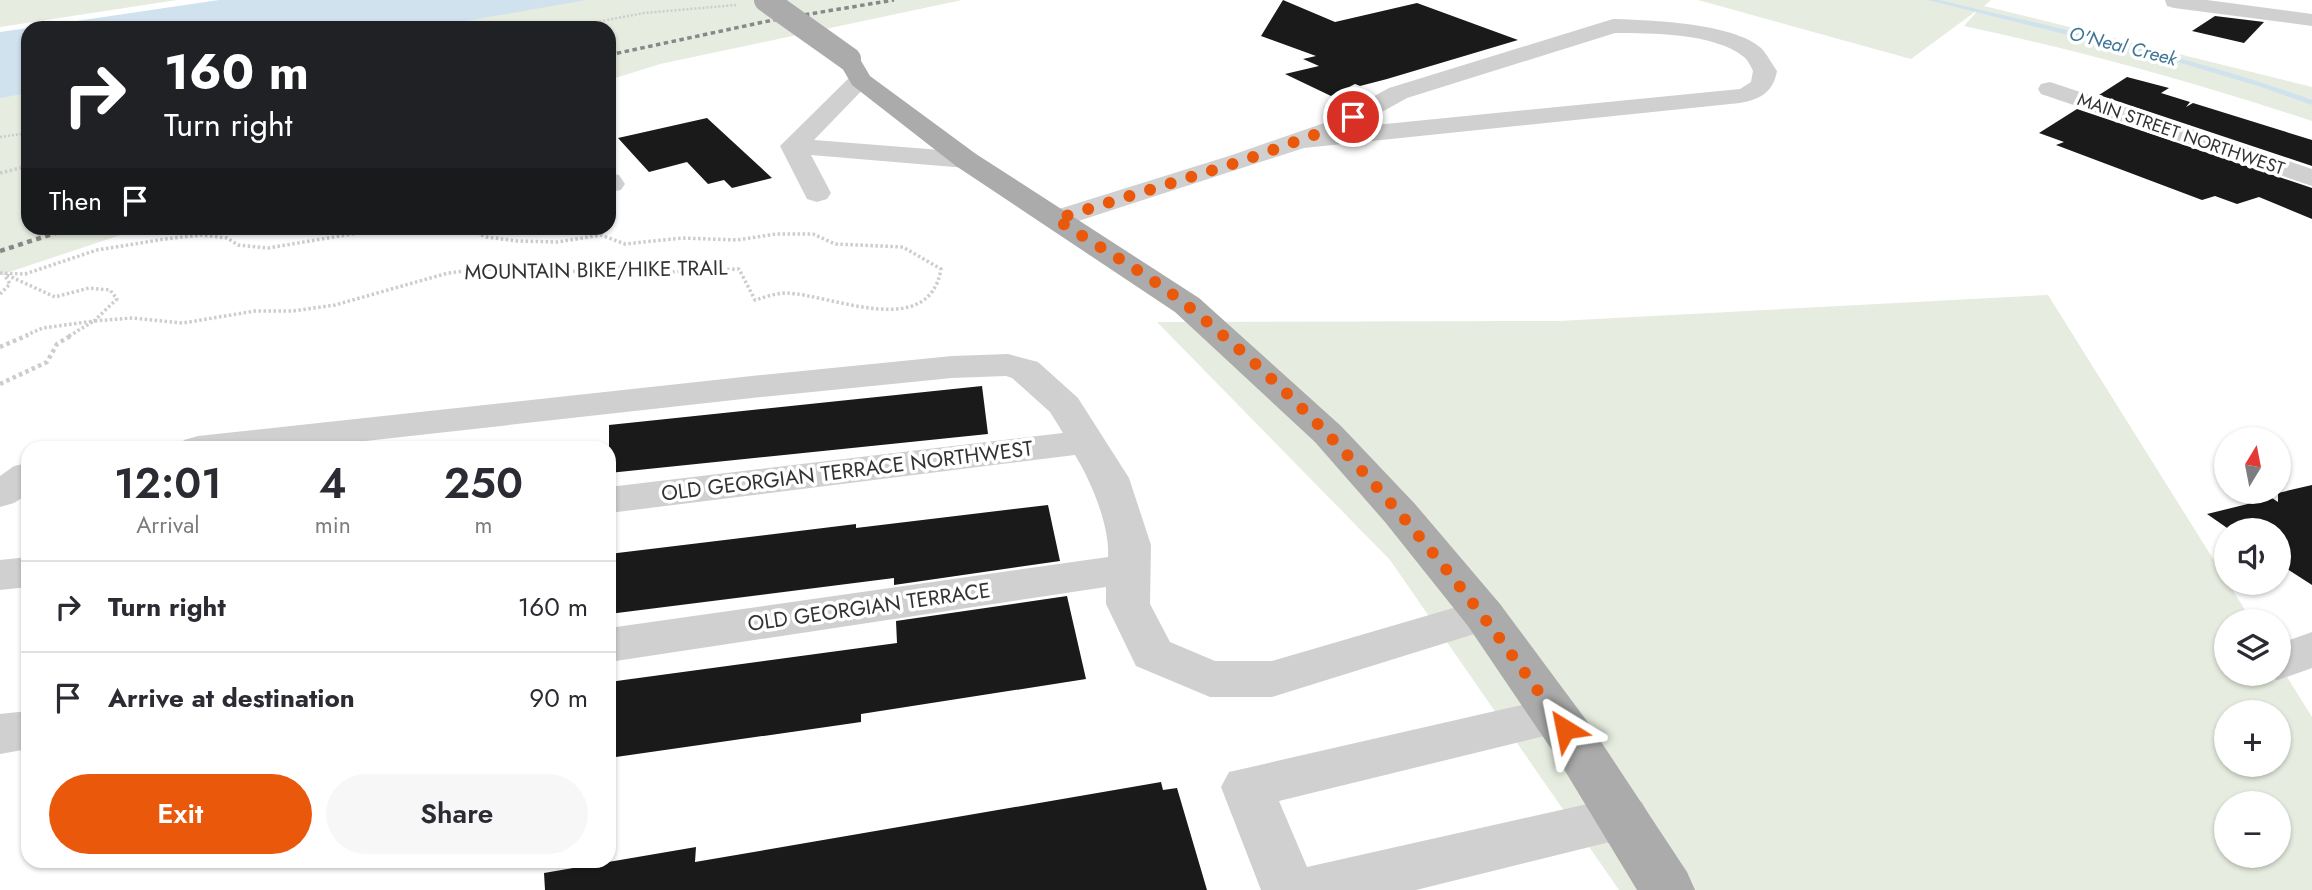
<!DOCTYPE html>
<meta charset="utf-8">
<style>
body{margin:0;font-family:Jost,sans-serif;background:#f7f7f7;color:#2b2b33;height:100vh;display:flex;flex-direction:column;font-size:26px;white-space:nowrap}
*{box-sizing:border-box;margin:0}
p{font-size:23px;color:#7c7c81}
.icon{flex:none;width:38px;height:38px;fill:none;stroke:currentColor;stroke-width:2;stroke-linecap:round;stroke-linejoin:round}
.map{position:relative;flex:1;overflow:hidden}
.panel{position:absolute;left:21px;top:441px;width:595px;height:427px;display:flex;flex-direction:column;background:#fff;border-radius:21px;box-shadow:0 2px 5px #0004}
.panel>*{flex:none}
.hud{position:absolute;left:21px;top:21px;width:595px;height:214px;border-radius:21px;box-shadow:0 2px 5px #0004;background:#202124;color:#fff;overflow:hidden}
.needle{width:46px;rotate:10deg}
.buttons{position:absolute;left:2214px;top:427px;display:grid;gap:14px}
.buttons a{display:grid;place-items:center;width:77px;height:77px;border-radius:50%;background:#fff;box-shadow:0 2px 5px #0004;font-size:35px}
.pin{position:absolute;display:grid;place-items:center;width:60px;height:60px;color:#fff;margin:-30px;border:4px solid #fff;border-radius:50%;box-shadow:0 2px 7px #0007}
.me{position:absolute;width:77px;margin:-38px;rotate:325deg;stroke-linejoin:round;filter:drop-shadow(0 0 5px #0008)}
.turn{display:flex;align-items:center;gap:24px;height:147px;padding:0 28px;font-size:32px}
.turn .icon{width:91px;height:91px;stroke-width:2.5}
.turn b{display:block;font-size:49px;line-height:60px}
.then{display:flex;align-items:center;height:66px;padding:0 28px;background:#0003;gap:14px;font-size:26px}
.eta{display:flex;justify-content:space-evenly;align-items:center;height:119px;text-align:center}
.eta b{font-size:42px;font-weight:600;line-height:49px}
.action{display:flex;gap:14px;margin-top:auto;padding:14px 28px}
.action a{flex:1;height:80px;border-radius:42px;background:#ea580c;color:#fff;font-size:28px;font-weight:600;line-height:80px;text-align:center}
.action a+a{background:#f7f7f7;color:#2b2b33}
ul{padding:0;list-style:none}
li{display:flex;align-items:center;gap:21px;height:91px;padding:0 28px;border-top:2px solid #e1e1e2}
li div{flex:1}
li b{display:block;font-size:26px}
li em{font-style:normal}
.map>svg:first-child{display:block}
</style>
<div class="map">
<svg width="2312" height="890" viewBox="0 0 2312 890">
<rect width="100%" height="100%" fill="#fff"/>
<!-- green -->
<g fill="#e6ecdf" fill-rule="evenodd">
<path d="M 0,0 L 177,0 L 0,27 Z"/>
<path d="M 555,0 L 962,0 L 660,64 L 609,80 L 609,28 L 378,28 Z"/>
<path d="M 1698,0 L 1991,0 L 1984,6 L 2312,87 L 2312,121 C 2197,83 2082,51 1964,26 L 1979,9 L 1911,59 Z"/>
<path d="M 28,83 L 28,228 L 142,228 L 0,275 L 0,88 Z"/>
<path d="M 2048,295 L 2252,621 L 2226,621 L 2226,674 L 2278,674 L 2279,664 L 2312,717 L 2312,890 L 1619,890 L 1390,560 L 1157,322 L 1559,321 ZM 2226,712 L 2278,712 L 2278,765 L 2226,765 ZM 2226,803 L 2278,803 L 2278,856 L 2226,856 Z"/>
</g>
<!-- water -->
<g fill="#cfe2ee">
<path d="M 219,0 L 586,0 L 426,28 L 29,28 Z"/>
<path d="M 28,28 L 28,93 L 0,98 L 0,32 Z"/>
</g>
<g fill="none" stroke-linecap="round" stroke-linejoin="round">
<!-- stream -->
<path fill="#cfe2ee" fill-rule="evenodd" d="M 1928,0 L 1939,0 C 2064,30 2191,56 2312,100 L 2312,105 L 2258,86 L 2181,63 Z"/>
</g>
<!-- building -->
<g fill="#1a1a1a">
<path d="M 1283,0 L 1335,22 L 1417,3 L 1518,40 L 1387,79 L 1360,86 L 1355,84 L 1331,96 L 1285,74 L 1319,66 L 1303,59 L 1316,56 L 1261,36 Z"/>
<path d="M 2215,16 L 2264,22 L 2244,43 L 2192,31 Z"/>
<path d="M 2127,77 L 2169,88 L 2161,93 L 2190,102 L 2186,107 L 2193,103 L 2312,140 L 2312,166 L 2099,95 Z"/>
<path d="M 2077,109 L 2312,188 L 2312,219 L 2259,197 L 2237,204 L 2215,196 L 2202,200 L 2056,145 L 2064,142 L 2039,133 Z"/>
<path d="M 707,118 L 772,178 L 732,188 L 724,180 L 708,184 L 687,162 L 649,172 L 618,138 Z"/>
<path d="M 982,386 L 988,434 L 609,473 L 609,425 Z"/>
<path d="M 2312,485 L 2312,585 L 2278,563 L 2278,530 L 2230,530 L 2207,514 L 2272,498 L 2278,502 L 2278,493 Z"/>
<path d="M 1048,505 L 1060,561 L 894,585 L 894,578 L 609,614 L 609,554 L 856,524 L 856,528 Z"/>
<path d="M 1067,596 L 1086,679 L 861,714 L 861,722 L 609,758 L 609,682 L 897,643 L 896,621 Z"/>
<path d="M 1161,782 L 1163,790 L 1177,788 L 1207,890 L 545,890 L 544,873 L 696,847 L 695,862 Z"/>
</g>
<g fill="none" stroke-linecap="round" stroke-linejoin="round">
<!-- path-far2 -->
<g stroke="#cdcdcd" stroke-width="2.5" stroke-dasharray="2 2" stroke-linecap="butt">
<path d="M 564,28 L 644,13 L 736,5"/>
<path d="M 0,137 L 28,133"/>
</g>
<!-- path-far1 -->
<g stroke="#cdcdcd" stroke-width="3.5" stroke-dasharray="2.5 2.5" stroke-linecap="butt">
<path d="M 0,173 L 28,166"/>
<path d="M 0,273 L 25,274 L 97,250 L 165,239 L 201,235 L 227,238 L 238,245 L 268,248 L 388,228"/>
<path d="M 7,275 L 55,297 L 89,288 L 110,290 L 117,299 L 94,321 L 43,328 L 24,336"/>
<path d="M 0,294 L 10,284 L 4,274"/>
<path d="M 69,336 L 94,321 L 132,318 L 183,323 L 255,311 L 293,311 L 335,305 L 448,273 L 484,269 L 547,274 L 622,267 L 651,273 L 739,269 L 755,300 C 765,297 776,293 787,293 C 832,295 929,341 941,269 L 903,247 L 835,244 L 813,234 L 776,234 L 737,240 L 682,238 L 625,244 L 601,235 L 558,242 L 517,241 L 486,237 L 465,228"/>
</g>
<!-- path -->
<g stroke="#cdcdcd" stroke-width="4.5" stroke-dasharray="3.5 3.5" stroke-linecap="butt">
<path d="M 0,347 L 28,335"/>
<path d="M 0,384 L 47,362 L 57,344 L 72,335"/>
</g>
<!-- minor -->
<g fill="#d0d0d0" fill-rule="evenodd">
<path d="M 2165,0 L 2207,0 L 2312,14 L 2312,26 L 2174,8 L 2167,6 Z"/>
<path d="M 1613,19 C 1650,20 1733,23 1761,48 C 1767,54 1772,64 1777,71 C 1773,93 1760,99 1740,103 L 1304,148 L 1066,225 L 1056,228 L 1046,225 L 1041,219 L 1046,213 L 1232,155 L 1327,122 L 1389,88 ZM 1615,33 C 1650,33 1715,33 1744,57 C 1748,60 1751,67 1753,71 L 1751,82 L 1740,89 L 1355,127 L 1407,98 Z"/>
<path d="M 860,73 L 868,75 L 872,80 L 814,140 L 966,152 L 976,154 L 980,160 L 976,166 L 966,168 L 811,155 L 831,193 L 827,199 L 817,202 L 807,199 L 780,146 L 852,75 Z"/>
<path d="M 2050,82 L 2312,169 L 2312,186 L 2041,94 L 2038,89 L 2041,84 Z"/>
<path d="M 609,173 L 619,175 L 625,184 L 621,190 L 609,192 Z"/>
<path d="M 1008,354 L 1038,362 L 1078,398 L 1129,478 L 1151,545 L 1150,604 L 1170,642 L 1215,661 L 1272,661 L 1484,599 L 1500,604 L 1507,615 L 1500,626 L 1272,697 L 1210,697 L 1136,666 L 1106,604 L 1106,587 L 609,662 L 609,628 L 1108,557 C 1110,526 1091,481 1075,455 L 609,513 L 609,487 L 1063,433 L 1050,412 L 1012,378 L 1006,376 L 952,378 L 761,397 L 302,448 L 179,448 L 184,440 L 198,436 L 761,375 L 952,356 Z"/>
<path d="M 28,463 L 28,494 L 14,503 L 0,507 L 0,476 L 14,466 Z"/>
<path d="M 28,557 L 28,587 L 0,590 L 0,560 Z"/>
<path d="M 2312,632 L 2312,668 L 2278,680 L 2261,675 L 2278,674 L 2278,644 Z"/>
<path d="M 1556,697 L 1573,703 L 1581,716 L 1573,729 L 1279,801 L 1307,867 L 1623,796 L 1642,802 L 1650,818 L 1642,834 L 1416,890 L 1261,890 L 1221,787 L 1229,772 Z"/>
<path d="M 28,711 L 28,749 L 0,754 L 0,714 Z"/>
</g>
<!-- major -->
<path fill="#ababab" fill-rule="evenodd" d="M 849,52 L 857,54 L 870,76 L 976,154 L 1199,298 L 1341,426 L 1415,504 L 1500,604 L 1592,728 L 1687,872 L 1695,890 L 1637,890 L 1556,756 L 1468,626 L 1385,522 L 1315,442 L 1175,312 L 956,166 L 852,85 L 837,59 L 841,54 Z"/>
<!-- rail-far1 -->
<path stroke="#888" stroke-width="3.5" stroke-dasharray="4.5 3.5" stroke-linecap="butt" d="M 609,55 L 773,20 L 894,0"/>
<!-- rail -->
<path stroke="#888" stroke-width="4.5" stroke-dasharray="5 4.5" stroke-linecap="butt" d="M 0,251 L 71,228"/>
<!-- major-bridge -->
<path stroke="#ababab" stroke-width="24" d="M 766,0 L 849,59"/>
</g>
<g fill="none" stroke-linecap="round" stroke-linejoin="round">
<!-- route -->
<path stroke="#ea580c" stroke-width="12" stroke-dasharray="0 21.6" d="M 1353,117 L 1336,127 L 1242,161 L 1056,219 C 1100,248 1148,274 1189,307 C 1338,427 1456,573 1565,729"/>
</g>
<g text-anchor="middle" dominant-baseline="central" stroke-width="7" stroke-linejoin="round" paint-order="stroke">
<!-- far-street labels -->
<g font-size="18" fill="#333" stroke="#fff">
<text transform="translate(2181 134) rotate(19)">MAIN STREET NORTHWEST</text>
</g>
<!-- far-water labels -->
<g font-size="19" font-style="italic" fill="#3f7597" stroke="#fff">
<text transform="translate(2123 46) rotate(14)">O'Neal Creek</text>
</g>
<!-- street labels -->
<g font-size="21" fill="#333" stroke="#fff">
<text transform="translate(596 270) rotate(-1)">MOUNTAIN BIKE/HIKE TRAIL</text>
<text transform="translate(847 471) rotate(-7)">OLD GEORGIAN TERRACE NORTHWEST</text>
<text transform="translate(869 607) rotate(-8)">OLD GEORGIAN TERRACE</text>
</g>
</g>
</svg>
<div class="buttons">
<a><svg class="needle" viewBox="-14 -14 28 28"><path d="M0-13l5 13h-10z" fill="#e53935"/><path d="M0 13l5-13h-10z" fill="#7c7c81"/></svg></a>
<a><svg class="icon" aria-label="sound" viewBox="0 0 24 24"><path d="M4 9h4l5-4v14l-5-4H4zM17 9q2 3 0 6"/></svg></a>
<a><svg class="icon" aria-label="layers" viewBox="0 0 24 24"><path d="M12 4l9 5-9 5-9-5zM3 14l9 5 9-5"/></svg></a>
<a>+</a>
<a>−</a>
</div>
<div class="pin" style="left:1353px;top:117px;background:#d93025"><svg class="icon" aria-label="arrive" viewBox="0 0 24 24"><path d="M6 21V4h12l-3 4 3 4H6"/></svg></div>
<svg class="me" style="left:1565px;top:729px" viewBox="-20 -20 40 40"><path d="M0-17L14 15 0 8-14 15z" fill="#ea580c" stroke="#fff" stroke-width="4"/></svg>
<div class="hud">
<div class="turn"><svg class="icon" aria-label="right" viewBox="0 0 24 24"><path d="M7 20v-9h11M14 6l5 5-5 5"/></svg><div><b>160 m</b>Turn right</div></div>
<div class="then">Then<svg class="icon" aria-label="arrive" viewBox="0 0 24 24"><path d="M6 21V4h12l-3 4 3 4H6"/></svg></div>
</div>
<section class="panel">
<div class="eta">
<div><b>12:01</b><p>Arrival</p></div>
<div><b>4</b><p>min</p></div>
<div><b>250</b><p>m</p></div>
</div>
<ul>
<li><svg class="icon" aria-label="right" viewBox="0 0 24 24"><path d="M7 20v-9h11M14 6l5 5-5 5"/></svg><div><b>Turn right</b></div><em>160 m</em></li>
<li><svg class="icon" aria-label="arrive" viewBox="0 0 24 24"><path d="M6 21V4h12l-3 4 3 4H6"/></svg><div><b>Arrive at destination</b></div><em>90 m</em></li>
</ul>
<div class="action"><a>Exit</a><a>Share</a></div>
</section>
</div>
